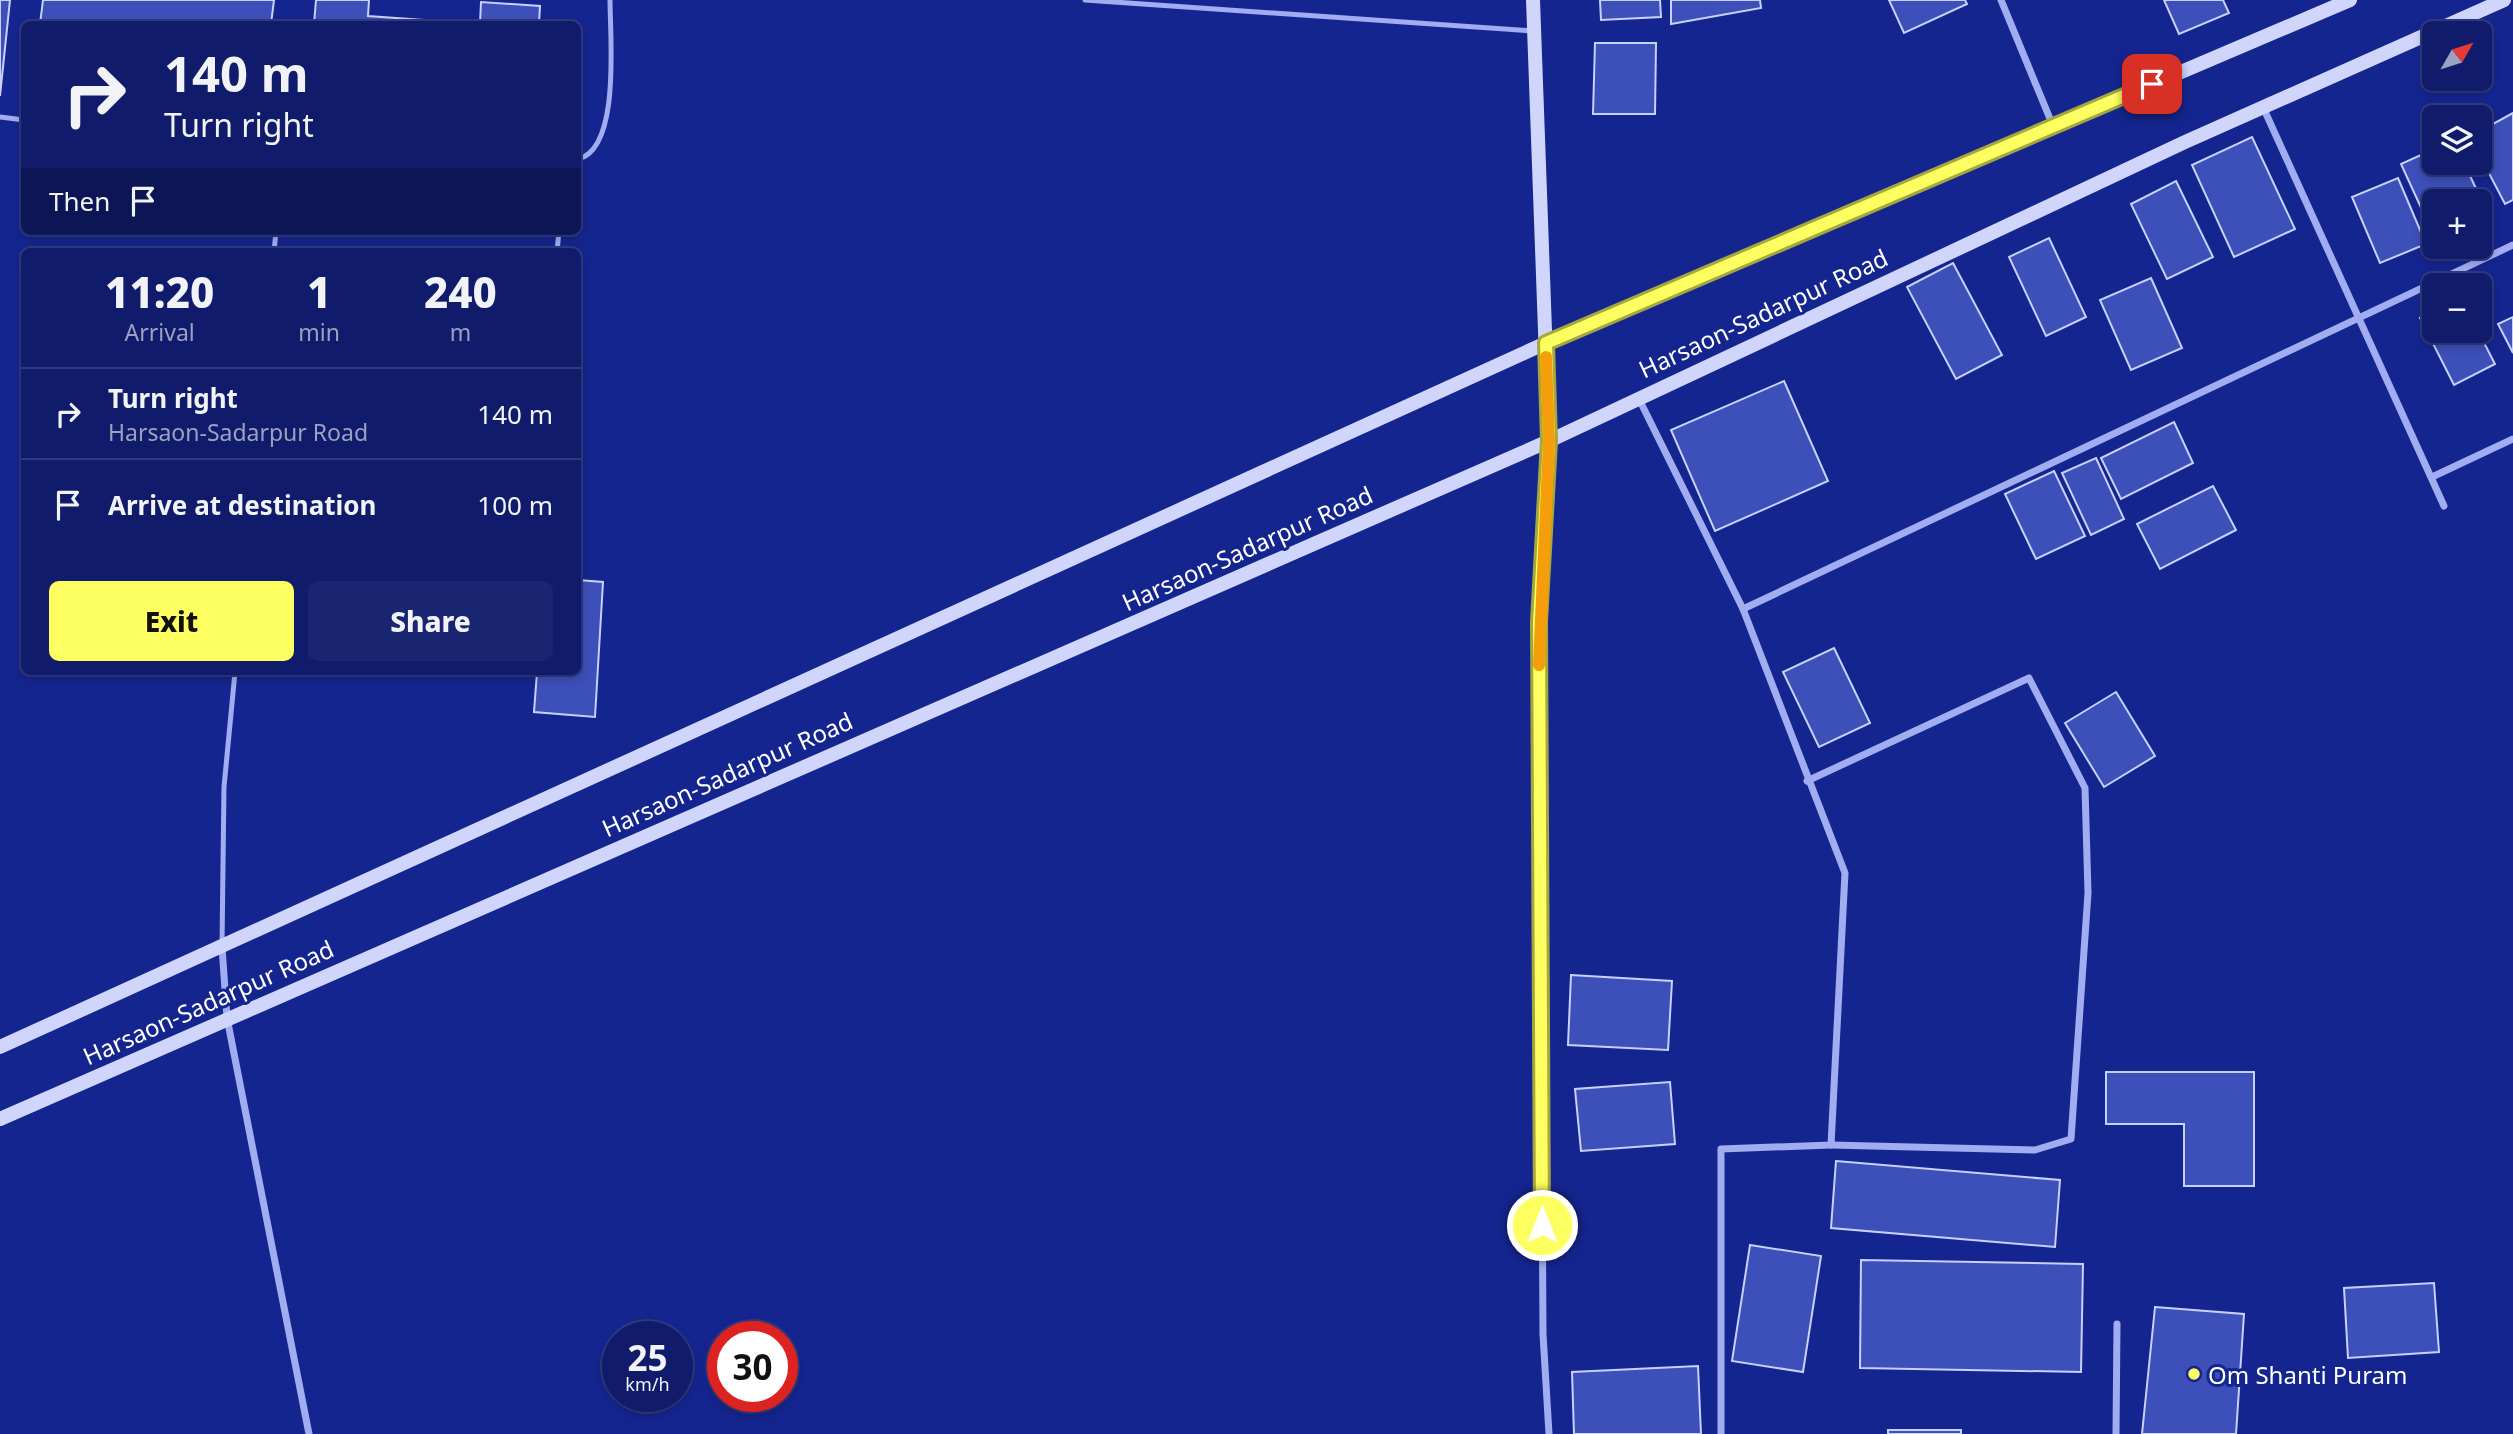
<!DOCTYPE html>
<meta charset="utf-8">
<style>
body{margin:0;font-family:"Noto Sans",sans-serif;background:#192571;color:#f1f3f6;height:100vh;display:flex;flex-direction:column;font-size:26px;white-space:nowrap}
*{box-sizing:border-box;margin:0}
p{font-size:23px;color:#9ca1c1}
.icon{flex:none;width:38px;height:38px;fill:none;stroke:currentColor;stroke-width:2;stroke-linecap:round;stroke-linejoin:round}
.map{position:relative;flex:1;overflow:hidden}
.details{position:absolute;left:21px;top:248px;width:560px;height:427px;display:flex;flex-direction:column;background:#101c6b;border-radius:10px;box-shadow:0 4px 10px #0003,0 0 0 2px #303a7e}
.details>*{flex:none}
.banner{position:absolute;left:21px;top:21px;width:560px;height:214px;border-radius:10px;box-shadow:0 4px 10px #0003,0 0 0 2px #303a7e;background:#101c6b;color:#f1f3f6;overflow:hidden}
.needle{width:46px;rotate:51deg}
.fabs{position:absolute;left:2422px;top:21px;display:grid;gap:14px}
.fabs a{display:grid;place-items:center;width:70px;height:70px;border-radius:10px;background:#101c6b;box-shadow:0 4px 10px #0003,0 0 0 2px #303a7e;font-size:35px}
.speed{position:absolute;left:602px;top:1321px;display:flex;gap:14px;font-size:35px;font-weight:700;text-align:center}
.speed>*{display:grid;place-content:center;width:91px;height:91px;border-radius:50%;background:#101c6b;box-shadow:0 4px 10px #0003,0 0 0 2px #303a7e;line-height:1}
.speed small{font-size:18px;font-weight:400}
.speed .limit{border:10px solid #d22;background:#fff;color:#111}
.pin{position:absolute;display:grid;place-items:center;width:60px;height:60px;color:#fff;margin:-30px;border-radius:14px;box-shadow:0 4px 10px #0006}
.me{position:absolute;width:77px;margin:-38px;rotate:0deg;stroke-linejoin:round;filter:drop-shadow(0 0 5px #0008)}
.turn{display:flex;align-items:center;gap:24px;height:147px;padding:0 28px;font-size:32px}
.turn .icon{width:91px;height:91px;stroke-width:2.5}
.turn b{display:block;font-size:49px;line-height:60px}
.then{display:flex;align-items:center;height:66px;padding:0 28px;background:#0003;gap:14px;font-size:26px}
.eta{display:flex;justify-content:space-evenly;align-items:center;height:119px;text-align:center}
.eta b{font-size:42px;font-weight:800;line-height:49px}
.action{display:flex;gap:14px;margin-top:auto;padding:14px 28px}
.action a{flex:1;height:80px;border-radius:10px;background:#fdff60;color:#111;font-size:28px;font-weight:800;line-height:80px;text-align:center}
.action a+a{background:#192571;color:#f1f3f6}
ul{padding:0;list-style:none}
li{display:flex;align-items:center;gap:21px;height:91px;padding:0 28px;border-top:2px solid #303a7e}
li div{flex:1}
li b{display:block;font-size:26px}
li em{font-style:normal}
.map>svg:first-child{display:block}
</style>
<div class="map">
<svg width="2513" height="1434" viewBox="0 0 2513 1434">
<rect width="100%" height="100%" fill="#15258f"/>
<!-- building -->
<g fill="#3d4fb8" stroke="#c8d0fc" stroke-width="2">
<path d="M 0,0 L 10,0 L 0,96 Z"/>
<path d="M 43,0 L 274,0 L 271,24 L 40,24 Z"/>
<path d="M 316,0 L 369,0 L 368,16 L 480,24 L 481,2 L 540,6 L 539,24 L 314,24 Z"/>
<path d="M 1600,0 L 1660,0 L 1661,17 L 1601,20 Z"/>
<path d="M 1671,0 L 1760,0 L 1761,8 L 1671,24 Z"/>
<path d="M 1889,0 L 1965,0 L 1967,4 L 1904,33 Z"/>
<path d="M 2164,0 L 2223,0 L 2229,13 L 2179,34 Z"/>
<path d="M 1595,43 L 1656,43 L 1655,114 L 1593,114 Z"/>
<path d="M 2513,113 L 2513,200 L 2505,204 L 2480,156 L 2480,131 Z"/>
<path d="M 2252,137 L 2295,229 L 2234,257 L 2192,165 Z"/>
<path d="M 2434,149 L 2434,163 L 2464,163 L 2488,214 L 2480,218 L 2480,201 L 2434,201 L 2434,236 L 2401,164 Z"/>
<path d="M 2398,178 L 2426,244 L 2380,263 L 2352,197 Z"/>
<path d="M 2176,181 L 2213,257 L 2167,279 L 2131,204 Z"/>
<path d="M 2049,238 L 2086,317 L 2046,336 L 2009,257 Z"/>
<path d="M 1953,263 L 2002,355 L 1956,379 L 1907,287 Z"/>
<path d="M 2151,278 L 2182,348 L 2131,370 L 2100,300 Z"/>
<path d="M 2434,310 L 2434,331 L 2478,331 L 2495,364 L 2454,385 L 2420,318 Z"/>
<path d="M 2513,317 L 2513,353 L 2498,324 Z"/>
<path d="M 1784,381 L 1828,481 L 1715,531 L 1671,430 Z"/>
<path d="M 2174,422 L 2193,463 L 2121,499 L 2101,458 Z"/>
<path d="M 2096,458 L 2124,519 L 2091,535 L 2062,473 Z"/>
<path d="M 2054,471 L 2085,536 L 2036,559 L 2005,494 Z"/>
<path d="M 2213,486 L 2236,530 L 2160,569 L 2137,524 Z"/>
<path d="M 578,580 L 603,582 L 595,717 L 534,712 L 537,672 L 578,672 Z"/>
<path d="M 1834,648 L 1870,723 L 1819,747 L 1783,672 Z"/>
<path d="M 2116,692 L 2155,756 L 2104,787 L 2065,723 Z"/>
<path d="M 1571,975 L 1672,981 L 1668,1050 L 1568,1045 Z"/>
<path d="M 2106,1072 L 2254,1072 L 2254,1186 L 2184,1186 L 2184,1124 L 2106,1124 Z"/>
<path d="M 1670,1082 L 1675,1144 L 1581,1151 L 1575,1089 Z"/>
<path d="M 1836,1161 L 2060,1180 L 2055,1247 L 1831,1228 Z"/>
<path d="M 1750,1245 L 1821,1256 L 1803,1372 L 1732,1361 Z"/>
<path d="M 1861,1260 L 2083,1264 L 2081,1372 L 1860,1368 Z"/>
<path d="M 2434,1283 L 2439,1352 L 2348,1358 L 2344,1288 Z"/>
<path d="M 2155,1307 L 2244,1314 L 2236,1434 L 2142,1434 Z"/>
<path d="M 1698,1366 L 1701,1434 L 1574,1434 L 1572,1372 Z"/>
<rect x="1888" y="1430" width="73" height="4"/>
</g>
<g fill="none" stroke-linecap="round" stroke-linejoin="round">
<!-- lane -->
<g stroke="#a1adf0" stroke-width="5">
<path d="M 1085,0 L 1533,31"/>
<path d="M 0,117 L 24,120"/>
<path d="M 578,159 C 621,149 610,36 610,0"/>
<path d="M 274,252 L 276,231"/>
<path d="M 557,252 L 559,231"/>
<path d="M 222,945 L 224,787 L 235,672"/>
</g>
<!-- street -->
<g stroke="#a1adf0" stroke-width="7">
<path d="M 2001,0 L 2053,126"/>
<path d="M 2263,107 L 2444,506"/>
<path d="M 1638,397 L 1743,609 L 1845,873 L 1831,1145 L 1721,1149 L 1721,1434"/>
<path d="M 1549,441 L 1539,622 L 1543,1334 L 1549,1434"/>
<path d="M 2432,477 L 2513,439"/>
<path d="M 1743,609 L 2513,245"/>
<path d="M 1807,781 L 2029,678 L 2085,788 L 2088,893 L 2071,1139 L 2035,1150 L 1831,1145"/>
<path d="M 222,947 L 227,1018 L 309,1434"/>
<path d="M 2116,1434 L 2117,1324"/>
</g>
<!-- secondary -->
<g stroke="#cfd5fb" stroke-width="14">
<path d="M 1533,0 L 1549,441"/>
<path d="M 0,1047 L 1546,343 L 2350,0"/>
<path d="M 0,1119 L 1549,441 L 2185,142 L 2504,0"/>
</g>
</g>
<g fill="none" stroke-linecap="round" stroke-linejoin="round">
<defs>
<path id="route" d="M 1542,1225 L 1539,622 L 1549,441 L 1546,343 L 2152,84"/>
</defs>
<!-- route casing -->
<use href="#route" stroke="#a4a63e" stroke-width="18"/>
<!-- route -->
<use href="#route" stroke="#fdff60" stroke-width="12"/>
<!-- slow -->
<path stroke="#f59e0b" stroke-width="12" d="M 1539,665 L 1549,441 L 1546,357"/>
</g>
<!-- markers -->
<circle fill="#fdff60" stroke="#15258f" stroke-width="2.5" cx="2194" cy="1374" r="7"/>
<g text-anchor="middle" dominant-baseline="central" stroke-width="6" stroke-linejoin="round" paint-order="stroke">
<!-- street labels -->
<g font-size="24" fill="#fff" stroke="#15258f">
<text transform="translate(1763 313) rotate(-25)">Harsaon-Sadarpur Road</text>
<text transform="translate(1247 548) rotate(-24)">Harsaon-Sadarpur Road</text>
<text transform="translate(727 774) rotate(-24)">Harsaon-Sadarpur Road</text>
<text transform="translate(208 1002) rotate(-24)">Harsaon-Sadarpur Road</text>
</g>
<!-- poi labels -->
<g font-size="24" fill="#fff" stroke="#15258f" text-anchor="start">
<text x="2208" y="1374">Om Shanti Puram</text>
</g>
</g>
</svg>
<div class="fabs">
<a><svg class="needle" viewBox="-14 -14 28 28"><path d="M0-13l5 13h-10z" fill="#e53935"/><path d="M0 13l5-13h-10z" fill="#9ca1c1"/></svg></a>
<a><svg class="icon" aria-label="layers" viewBox="0 0 24 24"><path d="M12 4l9 5-9 5-9-5zM3 14l9 5 9-5"/></svg></a>
<a>+</a>
<a>−</a>
</div>
<div class="speed"><div>25<small>km/h</small></div><div class="limit">30</div></div>
<div class="pin" style="left:2152px;top:84px;background:#d93025"><svg class="icon" aria-label="arrive" viewBox="0 0 24 24"><path d="M6 21V4h12l-3 4 3 4H6"/></svg></div>
<svg class="me" style="left:1542px;top:1225px" viewBox="-20 -20 40 40"><circle r="17" fill="#fdff60" stroke="#fff" stroke-width="3"/><path d="M0-11L8 9 0 5-8 9z" fill="#fff"/></svg>
<div class="banner">
<div class="turn"><svg class="icon" aria-label="right" viewBox="0 0 24 24"><path d="M7 20v-9h11M14 6l5 5-5 5"/></svg><div><b>140 m</b>Turn right</div></div>
<div class="then">Then<svg class="icon" aria-label="arrive" viewBox="0 0 24 24"><path d="M6 21V4h12l-3 4 3 4H6"/></svg></div>
</div>
<section class="details">
<div class="eta">
<div><b>11:20</b><p>Arrival</p></div>
<div><b>1</b><p>min</p></div>
<div><b>240</b><p>m</p></div>
</div>
<ul>
<li><svg class="icon" aria-label="right" viewBox="0 0 24 24"><path d="M7 20v-9h11M14 6l5 5-5 5"/></svg><div><b>Turn right</b><p>Harsaon-Sadarpur Road</p></div><em>140 m</em></li>
<li><svg class="icon" aria-label="arrive" viewBox="0 0 24 24"><path d="M6 21V4h12l-3 4 3 4H6"/></svg><div><b>Arrive at destination</b></div><em>100 m</em></li>
</ul>
<div class="action"><a>Exit</a><a>Share</a></div>
</section>
</div>
